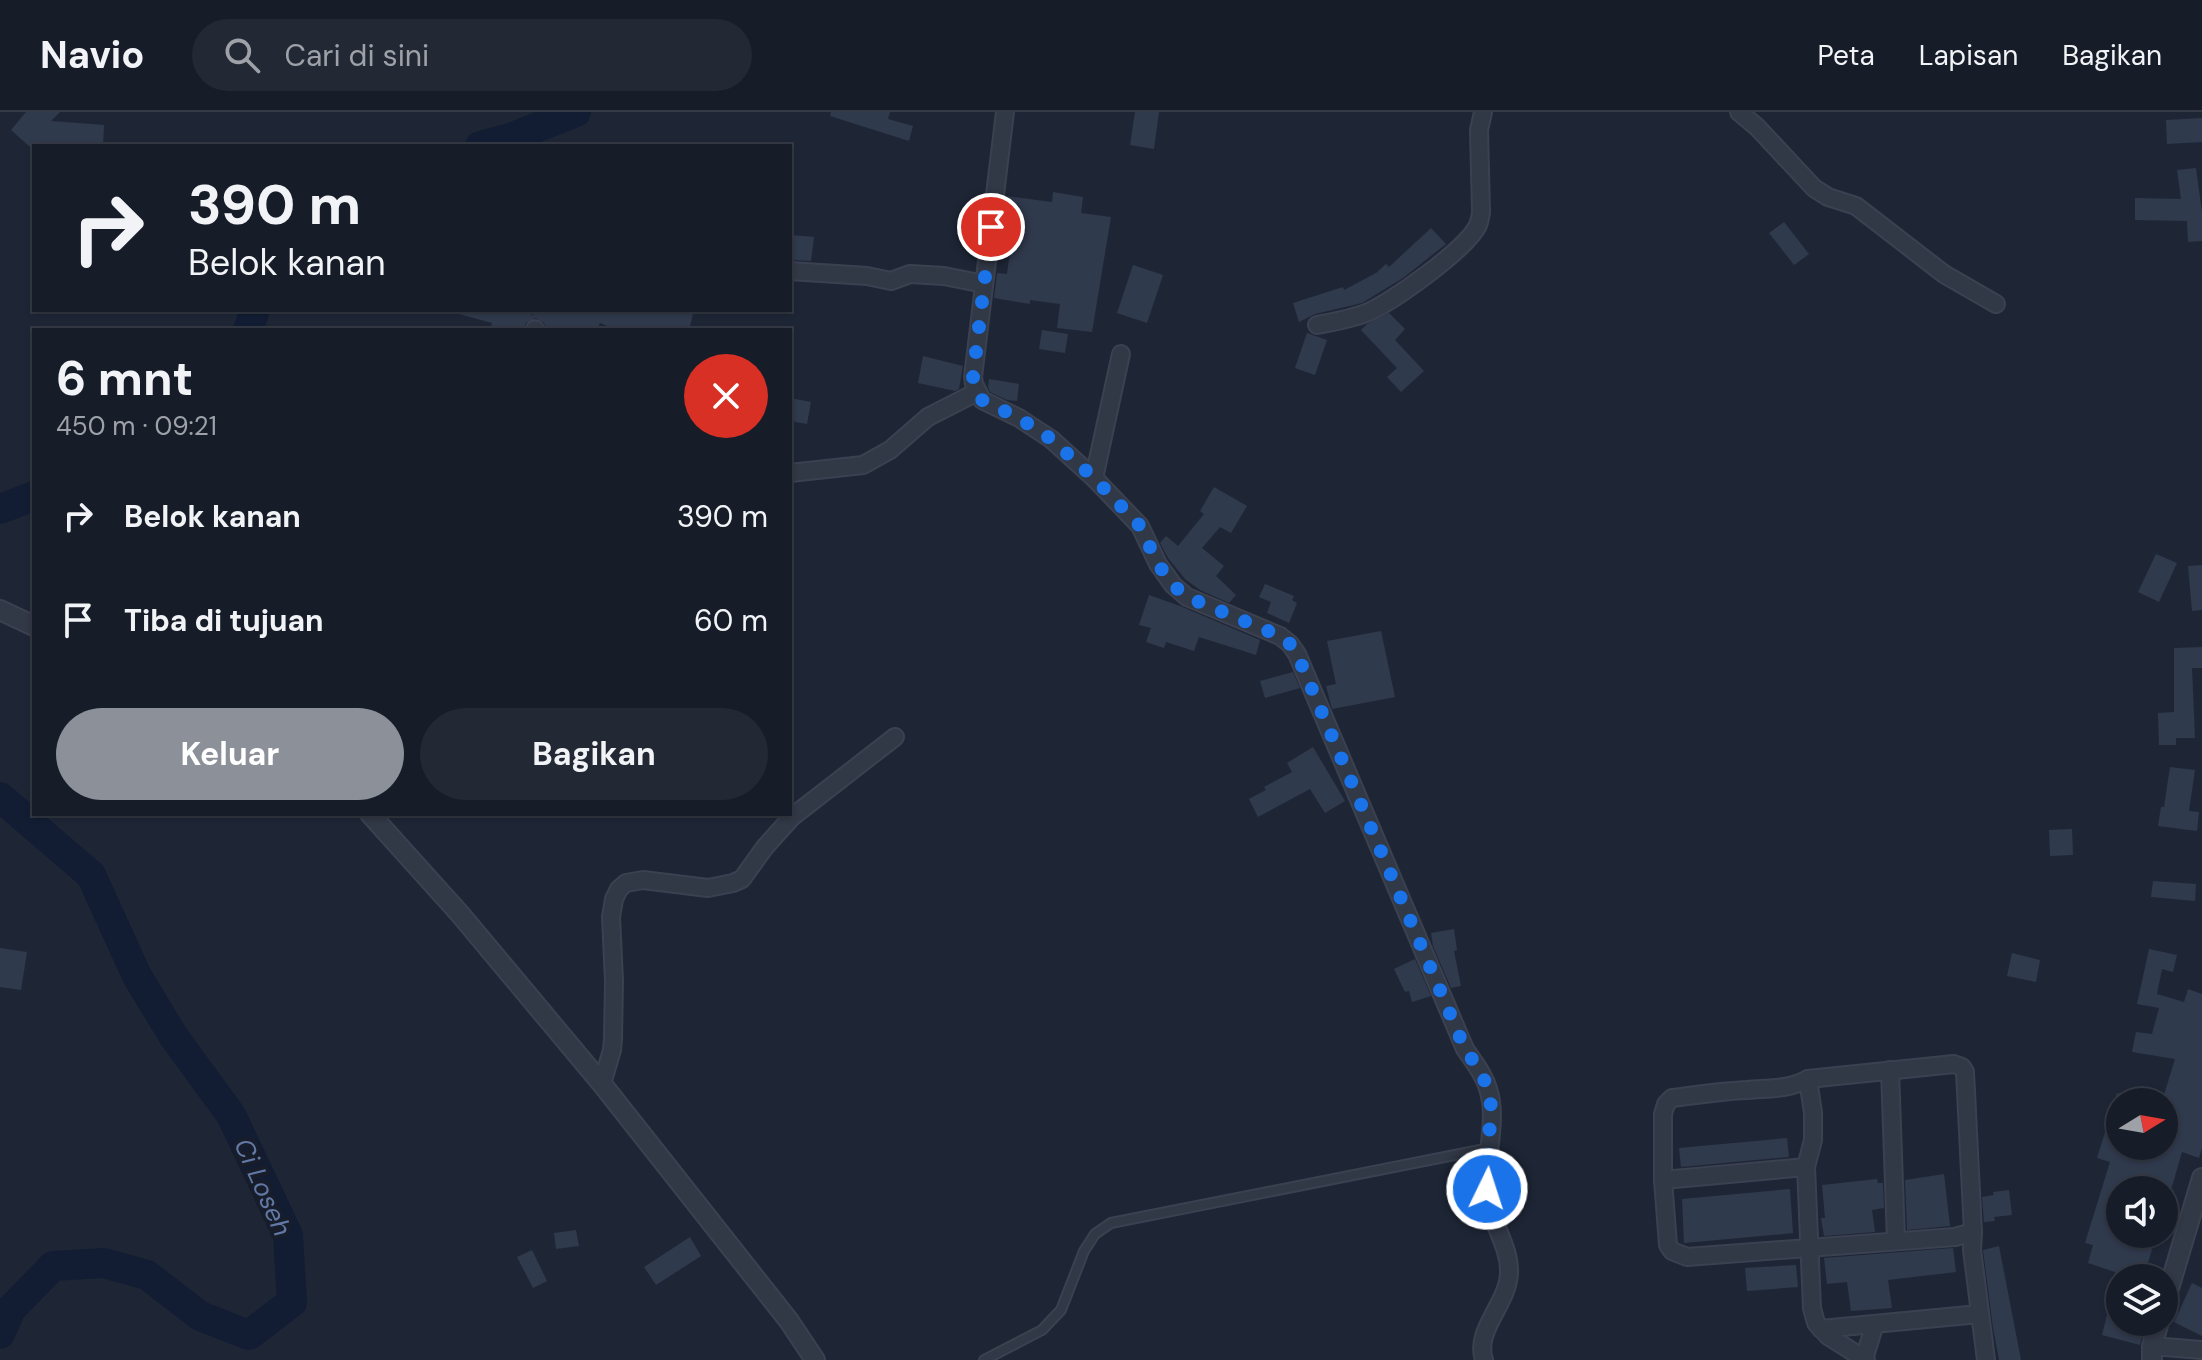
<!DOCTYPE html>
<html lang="id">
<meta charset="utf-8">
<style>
body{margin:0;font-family:"DM Sans",sans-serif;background:#232934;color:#f1f3f6;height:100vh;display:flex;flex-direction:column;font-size:30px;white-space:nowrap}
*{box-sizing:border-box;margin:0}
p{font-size:26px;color:#9ea1a8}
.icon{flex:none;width:44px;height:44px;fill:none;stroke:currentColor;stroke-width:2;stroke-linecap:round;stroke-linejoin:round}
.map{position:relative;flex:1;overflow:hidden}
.details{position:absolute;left:32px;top:216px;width:760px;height:488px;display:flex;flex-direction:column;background:#161c28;border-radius:0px;box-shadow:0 2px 6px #0004,0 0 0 2px #353a45}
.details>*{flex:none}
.guide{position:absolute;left:32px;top:32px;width:760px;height:168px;border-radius:0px;box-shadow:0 2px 6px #0004,0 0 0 2px #353a45;background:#161c28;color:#f1f3f6;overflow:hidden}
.needle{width:52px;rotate:79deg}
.fabs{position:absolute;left:2106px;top:976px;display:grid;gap:16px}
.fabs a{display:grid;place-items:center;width:72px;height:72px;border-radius:50%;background:#161c28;box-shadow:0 2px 6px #0004,0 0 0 2px #353a45;font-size:40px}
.pin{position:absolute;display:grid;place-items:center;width:68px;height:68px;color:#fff;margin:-34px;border:4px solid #fff;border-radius:50%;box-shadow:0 2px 8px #0007}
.me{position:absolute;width:88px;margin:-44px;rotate:4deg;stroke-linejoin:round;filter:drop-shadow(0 0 6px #0008)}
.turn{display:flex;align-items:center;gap:28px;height:168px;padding:0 24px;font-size:36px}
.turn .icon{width:104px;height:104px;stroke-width:2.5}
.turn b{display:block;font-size:56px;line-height:68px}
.round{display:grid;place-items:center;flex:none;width:84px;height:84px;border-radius:42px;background:#232934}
.overview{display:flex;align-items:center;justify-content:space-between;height:136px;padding:0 24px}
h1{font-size:48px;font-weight:700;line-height:60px}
.button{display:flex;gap:16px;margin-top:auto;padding:16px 24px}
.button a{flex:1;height:92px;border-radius:48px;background:#8c9099;color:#fff;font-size:32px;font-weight:700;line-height:92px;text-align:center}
.button a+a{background:#232934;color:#f1f3f6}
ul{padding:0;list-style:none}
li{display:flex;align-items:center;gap:24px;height:104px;padding:0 24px}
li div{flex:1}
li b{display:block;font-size:30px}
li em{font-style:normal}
header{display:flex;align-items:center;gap:48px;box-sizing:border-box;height:112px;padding:0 40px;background:#161c28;border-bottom:2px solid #353a45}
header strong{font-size:38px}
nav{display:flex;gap:44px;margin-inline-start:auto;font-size:28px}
.search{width:560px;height:72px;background:#232934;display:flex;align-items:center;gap:20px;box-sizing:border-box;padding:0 28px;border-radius:44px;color:#9ea1a8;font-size:30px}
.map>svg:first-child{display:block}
</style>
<header>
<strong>Navio</strong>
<div class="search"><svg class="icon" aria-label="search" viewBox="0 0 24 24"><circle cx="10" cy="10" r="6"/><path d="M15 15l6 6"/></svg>Cari di sini</div>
<nav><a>Peta</a><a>Lapisan</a><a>Bagikan</a></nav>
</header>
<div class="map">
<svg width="2202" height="1248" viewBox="0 0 2202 1248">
<rect width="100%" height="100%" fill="#1e2636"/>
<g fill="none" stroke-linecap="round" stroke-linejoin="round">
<!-- river -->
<g stroke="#121d33" stroke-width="30">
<path d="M 480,34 L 510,26 L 576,0"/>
<path d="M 248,218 L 255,198"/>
<path d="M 0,397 L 34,384"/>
<path d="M 0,685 L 91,763 L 137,864 L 174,925 L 231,1003 L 288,1123 L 292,1190 L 249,1223 L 200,1204 L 147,1163 L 104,1151 L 53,1154 L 11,1197 L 0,1222"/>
</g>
</g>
<!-- building -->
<g fill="#303a4d">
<path d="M 26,0 L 60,0 L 51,9 L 104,13 L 103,34 L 29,34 L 11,18 Z"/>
<path d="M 831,0 L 890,0 L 888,7 L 913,14 L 909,29 L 830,4 Z"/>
<path d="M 1135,0 L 1159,0 L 1154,37 L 1130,33 Z"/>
<path d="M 2202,6 L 2202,30 L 2167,32 L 2166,8 Z"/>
<path d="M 2196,56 L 2202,100 L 2202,129 L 2188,130 L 2187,109 L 2135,108 L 2135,86 L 2181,87 L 2177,58 Z"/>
<path d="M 1053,80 L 1083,85 L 1081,101 L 1111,105 L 1092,220 L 1057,216 L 1060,192 L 1030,188 L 1030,192 L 994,186 L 997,161 L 1007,162 L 1013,116 L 1002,115 L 1006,84 L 1052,90 Z"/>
<path d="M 1784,110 L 1809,142 L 1794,153 L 1769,121 Z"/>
<path d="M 1431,116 L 1446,132 L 1403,166 L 1362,191 L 1315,202 L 1299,210 L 1293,191 L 1343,175 L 1344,178 L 1376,161 L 1386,152 L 1389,155 Z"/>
<path d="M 791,123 L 814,125 L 811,149 L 790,148 Z"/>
<path d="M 1133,153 L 1163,163 L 1147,211 L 1117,201 Z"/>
<path d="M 460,198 L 517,198 L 533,203 L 535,198 L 694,198 L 689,218 L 617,218 L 600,211 L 597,218 L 546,218 L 544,211 L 536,206 L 526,211 L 524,218 L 490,218 L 492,211 L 459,202 Z"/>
<path d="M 1389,201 L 1405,217 L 1395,228 L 1424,259 L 1401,280 L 1387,265 L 1397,256 L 1361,218 L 1367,212 Z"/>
<path d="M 1042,218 L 1068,222 L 1065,241 L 1039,237 Z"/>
<path d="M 1307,221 L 1327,228 L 1315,263 L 1295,256 Z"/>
<path d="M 923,244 L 963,254 L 959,277 L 955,279 L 918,271 Z"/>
<path d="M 989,267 L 1019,272 L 1017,289 L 1007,288 L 990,280 L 988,275 Z"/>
<path d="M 790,286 L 811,290 L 807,312 L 790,309 Z"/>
<path d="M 1214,375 L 1247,394 L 1231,421 L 1220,415 L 1202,436 L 1224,454 L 1216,464 L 1236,483 L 1229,491 L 1200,478 L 1185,467 L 1168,446 L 1160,431 L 1166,424 L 1178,434 L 1204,402 L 1200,399 Z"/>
<path d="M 2156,442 L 2177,451 L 2159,490 L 2138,480 Z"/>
<path d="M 2202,453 L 2202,498 L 2192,499 L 2188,454 Z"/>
<path d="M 1265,472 L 1294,484 L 1292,488 L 1297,491 L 1289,511 L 1267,501 L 1271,490 L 1259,485 Z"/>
<path d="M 1149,483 L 1180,494 L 1260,528 L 1256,543 L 1199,525 L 1194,539 L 1166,530 L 1164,536 L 1146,530 L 1151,516 L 1139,513 Z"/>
<path d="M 1381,519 L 1395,585 L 1332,597 L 1326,574 L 1336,572 L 1327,529 Z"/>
<path d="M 2202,535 L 2202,556 L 2192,556 L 2195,626 L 2176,626 L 2176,633 L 2159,633 L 2158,601 L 2174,600 L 2174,536 Z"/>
<path d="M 1293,560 L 1300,576 L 1265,586 L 1260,569 Z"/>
<path d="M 1313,635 L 1345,689 L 1325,701 L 1310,677 L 1258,705 L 1249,687 L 1266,678 L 1264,675 L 1292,660 L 1287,651 Z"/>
<path d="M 2170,655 L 2195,658 L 2189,699 L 2199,700 L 2197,719 L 2158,714 L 2161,695 L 2164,695 Z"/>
<path d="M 2072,717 L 2073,743 L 2050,744 L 2049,718 Z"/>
<path d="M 2153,769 L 2196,772 L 2195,789 L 2151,785 Z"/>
<path d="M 1454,817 L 1457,838 L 1454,839 L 1461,874 L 1451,876 L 1433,834 L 1431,821 Z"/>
<path d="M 0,836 L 27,840 L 21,878 L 0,875 Z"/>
<path d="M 2149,837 L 2177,843 L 2173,860 L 2162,857 L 2157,882 L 2184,890 L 2188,877 L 2202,882 L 2202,1036 L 2199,1046 L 2182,1040 L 2171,1078 L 2120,1078 L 2120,1122 L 2157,1122 L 2143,1166 L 2120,1166 L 2120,1210 L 2146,1210 L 2140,1233 L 2102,1223 L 2108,1199 L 2105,1198 L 2115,1160 L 2088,1151 L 2093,1133 L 2085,1131 L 2110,1050 L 2097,1046 L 2117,981 L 2120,982 L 2120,1034 L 2164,1034 L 2164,983 L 2175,947 L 2132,940 L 2136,920 L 2152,922 L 2159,896 L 2137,892 Z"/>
<path d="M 2012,841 L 2040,848 L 2036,870 L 2007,864 Z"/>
<path d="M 1415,847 L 1431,884 L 1412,890 L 1409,879 L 1405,880 L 1394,857 Z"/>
<path d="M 1787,1026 L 1789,1045 L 1681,1055 L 1679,1036 Z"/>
<path d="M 1944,1062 L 1950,1114 L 1907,1118 L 1905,1068 Z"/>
<path d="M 1877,1067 L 1878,1071 L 1883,1071 L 1884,1096 L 1872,1098 L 1875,1120 L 1824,1124 L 1821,1106 L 1825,1106 L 1822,1073 Z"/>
<path d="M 1790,1077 L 1793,1121 L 1684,1131 L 1682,1087 Z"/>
<path d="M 2009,1078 L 2012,1103 L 1994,1105 L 1995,1109 L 1984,1110 L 1982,1085 L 1994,1083 L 1993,1080 Z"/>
<path d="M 576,1118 L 579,1134 L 556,1137 L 554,1121 Z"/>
<path d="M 690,1125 L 701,1144 L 656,1173 L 644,1155 Z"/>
<path d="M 1999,1134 L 2017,1227 L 2021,1248 L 1999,1248 L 1993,1216 L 1983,1138 Z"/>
<path d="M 1953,1136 L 1956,1160 L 1888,1168 L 1892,1196 L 1851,1199 L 1847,1170 L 1827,1172 L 1824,1146 Z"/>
<path d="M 532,1138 L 547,1169 L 533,1176 L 517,1145 Z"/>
<path d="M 1796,1153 L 1798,1175 L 1747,1179 L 1745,1156 Z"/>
<path d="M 2192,1171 L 2202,1176 L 2202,1224 L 2174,1210 Z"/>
</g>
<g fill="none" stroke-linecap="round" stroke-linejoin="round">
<defs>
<path id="service" d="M 984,1248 L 1042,1218 L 1061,1198 L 1084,1139 L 1095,1122 L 1111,1111 L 1490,1036"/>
<g id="minor">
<path d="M 1005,0 L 973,265 L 974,272 L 982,288 L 1019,306 L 1051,327 L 1094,366 L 1140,414 L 1158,452 L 1173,473 L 1187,485 L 1280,524 L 1290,532 L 1297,542 L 1465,937 C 1474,950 1485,964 1489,980 C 1498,1012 1483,1052 1487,1085 C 1491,1111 1510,1134 1509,1161 C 1508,1192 1474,1218 1484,1248"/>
<path d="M 1739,0 L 1757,15 L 1814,76 L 1828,85 L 1856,94 L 1944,162 L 1996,192"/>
<path d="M 790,159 L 867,164 L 891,169 L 910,162 L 944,164 L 984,172"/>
<path d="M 1317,213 C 1333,210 1351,207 1366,201 C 1391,191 1467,137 1478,113 C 1479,111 1481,102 1481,100 L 1479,18 L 1483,0"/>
<path d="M 535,218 L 535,217"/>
<path d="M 790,361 L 863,353 L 890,338 L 928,305 L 977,280"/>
<path d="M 1094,366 L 1121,242"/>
<path d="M 1890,958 L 1896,1129"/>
<path d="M 1808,967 L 1954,952 L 1962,955 L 1965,960 L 1973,1120"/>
<path d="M 602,972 L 612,938 L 613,927 L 614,869 L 611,805 L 614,787 L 619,777 L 626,771 L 643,768 L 708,776 L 733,771 L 742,767 L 765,735 L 792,705 L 895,625"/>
<path d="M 1663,1068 L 1806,1055"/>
<path d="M 1821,1217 L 1979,1202"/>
<path d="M 2152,1234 L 2202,1238"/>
<path d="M 1864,1247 L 1875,1212"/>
<path d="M 1866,1248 L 1828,1224 L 1816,1211 L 1812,1196 L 1806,1055 L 1813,1028 L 1813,1001 L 1808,967 C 1787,978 1769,976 1747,978 C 1722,979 1697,983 1672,986 L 1666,992 L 1663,1002 L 1663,1068 L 1668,1133 L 1672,1139 L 1687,1145 L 1955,1125 L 1973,1120 L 1972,1138 L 1986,1248"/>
</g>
<g id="tertiary">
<path d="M 0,498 L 34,514"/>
<path d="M 370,702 L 460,802 L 602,972 L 789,1209 L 815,1248"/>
<path d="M 2164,1193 L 2202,1066"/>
<path d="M 2152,1248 L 2152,1234 L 2159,1210"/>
</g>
</defs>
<!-- service casing -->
<use href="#service" stroke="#3b4150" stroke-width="12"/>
<!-- minor casing -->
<use href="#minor" stroke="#3b4150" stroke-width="20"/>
<!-- tertiary casing -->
<use href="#tertiary" stroke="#3b4150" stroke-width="22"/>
<!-- service -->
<use href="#service" stroke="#313846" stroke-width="8"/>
<!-- minor -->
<use href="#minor" stroke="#313846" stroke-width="16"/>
<!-- tertiary -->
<use href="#tertiary" stroke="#313846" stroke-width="18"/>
</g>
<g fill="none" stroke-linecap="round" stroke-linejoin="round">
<!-- route -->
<path stroke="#1a73e8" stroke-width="14" stroke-dasharray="0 25.2" d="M 991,115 L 973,265 L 974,272 L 982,288 L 1019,306 L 1051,327 L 1094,366 L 1140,414 L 1158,452 L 1173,473 L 1187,485 L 1280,524 L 1290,532 L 1297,542 L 1465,937 L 1481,960 L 1491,985 L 1487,1077"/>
</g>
<g text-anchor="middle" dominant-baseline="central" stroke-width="8" stroke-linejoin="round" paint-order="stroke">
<!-- water labels -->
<g font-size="26" font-style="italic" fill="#6279a5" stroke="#171d2b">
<text transform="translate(263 1075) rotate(66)">Ci Loseh</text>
</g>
</g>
</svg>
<div class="fabs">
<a><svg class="needle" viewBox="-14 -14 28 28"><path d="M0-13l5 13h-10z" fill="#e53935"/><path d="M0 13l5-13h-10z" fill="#9ea1a8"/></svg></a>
<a><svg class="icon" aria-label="sound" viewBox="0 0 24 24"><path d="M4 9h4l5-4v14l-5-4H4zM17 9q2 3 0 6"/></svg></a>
<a><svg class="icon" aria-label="layers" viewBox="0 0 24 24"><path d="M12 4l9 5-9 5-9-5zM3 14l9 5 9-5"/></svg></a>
</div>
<div class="pin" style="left:991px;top:115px;background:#d93025"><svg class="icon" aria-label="arrive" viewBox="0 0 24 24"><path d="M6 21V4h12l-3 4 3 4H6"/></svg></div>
<svg class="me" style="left:1487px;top:1077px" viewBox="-20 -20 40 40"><circle r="17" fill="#1a73e8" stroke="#fff" stroke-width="3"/><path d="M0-11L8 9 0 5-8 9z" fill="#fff"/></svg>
<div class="guide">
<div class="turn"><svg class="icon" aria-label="right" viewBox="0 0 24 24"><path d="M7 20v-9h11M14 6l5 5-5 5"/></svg><div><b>390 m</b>Belok kanan</div></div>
</div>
<section class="details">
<div class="overview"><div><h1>6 mnt</h1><p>450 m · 09:21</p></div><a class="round" style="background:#d93025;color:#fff"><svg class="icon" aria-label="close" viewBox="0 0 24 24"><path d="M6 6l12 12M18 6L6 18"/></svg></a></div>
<ul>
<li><svg class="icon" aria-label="right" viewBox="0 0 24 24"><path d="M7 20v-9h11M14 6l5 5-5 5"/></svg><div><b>Belok kanan</b></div><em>390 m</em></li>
<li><svg class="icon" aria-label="arrive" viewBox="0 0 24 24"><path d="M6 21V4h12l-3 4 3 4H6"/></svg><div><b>Tiba di tujuan</b></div><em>60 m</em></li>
</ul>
<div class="button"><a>Keluar</a><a>Bagikan</a></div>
</section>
</div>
